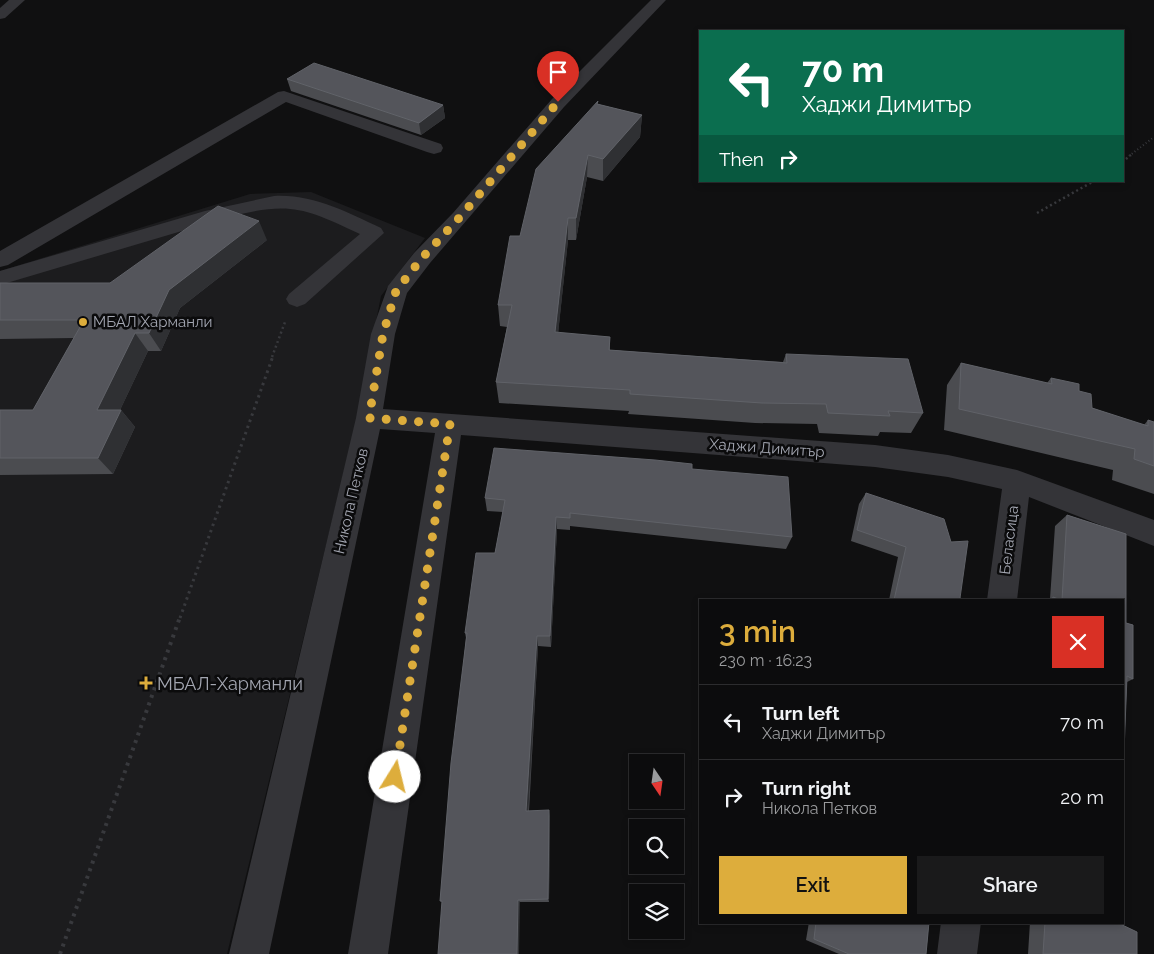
<!DOCTYPE html>
<meta charset="utf-8">
<style>
body{margin:0;font-family:Raleway,sans-serif;background:#1a1a1b;color:#f1f3f6;height:100vh;display:flex;flex-direction:column;font-size:19px;white-space:nowrap}
*{box-sizing:border-box;margin:0}
p{font-size:16px;color:#9a9b9d}
.icon{flex:none;width:28px;height:28px;fill:none;stroke:currentColor;stroke-width:2;stroke-linecap:round;stroke-linejoin:round}
.map{position:relative;flex:1;overflow:hidden}
.drawer{position:absolute;left:699px;top:599px;width:425px;height:325px;display:flex;flex-direction:column;background:#0c0c0d;border-radius:0px;box-shadow:0 2px 8px #0003,0 0 0 1px #2c2c2e}
.drawer>*{flex:none}
.guide{position:absolute;left:699px;top:30px;width:425px;height:152px;border-radius:0px;box-shadow:0 2px 8px #0003,0 0 0 1px #2c2c2e;background:#0b6e4f;color:#fff;overflow:hidden}
.needle{width:32px;rotate:167deg}
.buttons{position:absolute;left:629px;top:754px;display:grid;gap:10px}
.buttons a{display:grid;place-items:center;width:55px;height:55px;border-radius:0px;background:#0c0c0d;box-shadow:0 2px 8px #0003,0 0 0 1px #2c2c2e;font-size:25px}
.pin{position:absolute;display:grid;place-items:center;width:42px;height:42px;color:#fff;margin:-51px -21px;border-radius:50% 50% 50% 0;rotate:-45deg;box-shadow:0 0 5px #0007}
.pin .icon{rotate:45deg}
.me{position:absolute;width:55px;margin:-28px;rotate:9deg;stroke-linejoin:round;filter:drop-shadow(0 0 4px #0008)}
.turn{display:flex;align-items:center;gap:18px;height:105px;padding:0 20px;font-size:22px}
.turn .icon{width:65px;height:65px;stroke-width:2.5}
.turn b{display:block;font-size:35px;line-height:42px}
.then{display:flex;align-items:center;height:48px;padding:0 20px;background:#0003;gap:10px;font-size:19px}
.round{display:grid;place-items:center;flex:none;width:52px;height:52px;border-radius:0px;background:#1a1a1b}
.summary{display:flex;align-items:center;justify-content:space-between;height:85px;padding:0 20px}
h1{font-size:30px;font-weight:600;line-height:38px;color:#ddad3c}
.action{display:flex;gap:10px;margin-top:auto;padding:10px 20px}
.action a{flex:1;height:58px;border-radius:0px;background:#ddad3c;color:#111;font-size:20px;font-weight:600;line-height:58px;text-align:center}
.action a+a{background:#1a1a1b;color:#f1f3f6}
ul{padding:0;list-style:none}
li{display:flex;align-items:center;gap:15px;height:75px;padding:0 20px;border-top:1px solid #2c2c2e}
li div{flex:1}
li b{display:block;font-size:19px}
li em{font-style:normal}
.map>svg:first-child{display:block}
</style>
<div class="map">
<svg width="1154" height="954" viewBox="0 0 1154 954">
<rect width="100%" height="100%" fill="#101011"/>
<!-- built -->
<path fill="#1c1c1e" d="M 311,192 L 425,238 L 381,296 L 358,413 L 227,954 L 0,954 L 0,271 L 250,194 Z"/>
<g fill="none" stroke-linecap="round" stroke-linejoin="round">
<!-- path-far3 -->
<path stroke="#38393d" stroke-width="2" stroke-dasharray="1 2.5" stroke-linecap="butt" d="M 1129,156 L 1154,137"/>
<!-- path-far2 -->
<g stroke="#38393d" stroke-width="2.5" stroke-dasharray="2 3" stroke-linecap="butt">
<path d="M 1122,162 L 1131,155"/>
<path d="M 1037,213 L 1094,181"/>
<path d="M 272,357 L 285,322"/>
</g>
<!-- path-far1 -->
<path stroke="#38393d" stroke-width="3" stroke-dasharray="2.5 4" stroke-linecap="butt" d="M 180,618 L 273,356"/>
<!-- path -->
<path stroke="#38393d" stroke-width="4" stroke-dasharray="3 5" stroke-linecap="butt" d="M 60,954 L 180,617"/>
<!-- minor -->
<g fill="#343438" fill-rule="evenodd">
<path d="M 9,0 L 25,0 L 5,18 L 0,19 L 0,8 Z"/>
<path d="M 651,0 L 666,0 L 564,107 L 430,263 L 407,293 L 395,334 L 383,409 L 875,445 L 948,455 L 1017,470 L 1154,520 L 1154,546 L 1029,497 L 1017,600 L 987,600 L 1002,489 L 948,477 L 875,467 L 461,435 L 388,954 L 348,954 L 435,433 L 380,429 L 269,954 L 229,954 L 356,418 L 371,334 L 388,286 L 414,253 L 453,213 L 552,99 Z"/>
<path d="M 284,91 L 441,144 L 443,148 L 441,152 L 434,154 L 427,152 L 286,102 L 8,265 L 0,267 L 0,251 L 278,92 Z"/>
<path d="M 274,196 C 314,194 346,212 381,228 L 384,233 L 305,304 L 297,307 L 289,304 L 286,299 L 289,294 L 360,234 C 305,208 290,201 229,217 L 0,285 L 0,271 L 205,211 Z"/>
<path d="M 941,922 L 981,922 L 977,954 L 937,954 Z"/>
</g>
</g>
<!-- wall -->
<g fill="#4b4c50">
<path d="M 287,79 L 443,105 L 445,118 L 421,135 L 291,91 Z"/>
<path d="M 597,104 L 642,115 L 640,137 L 603,181 L 587,177 L 576,240 L 568,240 L 558,333 L 610,337 L 610,350 L 783,362 L 786,354 L 923,413 L 911,433 L 880,432 L 878,436 L 819,433 L 817,424 L 755,423 L 628,414 L 629,411 L 499,403 L 496,382 L 507,327 L 500,326 L 498,305 L 520,236 Z"/>
<path d="M 267,240 L 180,308 L 161,351 L 148,351 L 120,410 L 121,410 L 135,427 L 113,474 L 0,475 L 0,410 L 33,410 L 74,338 L 0,339 L 0,283 L 110,283 Z"/>
<path d="M 961,363 L 1047,383 L 1051,378 L 1079,391 L 1092,408 L 1144,425 L 1148,420 L 1154,422 L 1154,494 L 1112,480 L 1113,470 L 944,430 L 947,385 Z"/>
<path d="M 692,469 L 792,537 L 786,549 L 570,526 L 570,530 L 557,529 L 551,647 L 538,646 L 529,811 L 550,816 L 549,902 L 442,902 L 440,901 L 466,638 L 465,633 L 495,553 L 503,512 L 487,511 L 485,498 Z"/>
<path d="M 866,493 L 960,598 L 965,600 L 889,600 L 898,557 L 851,541 L 859,504 Z"/>
<path d="M 1067,515 L 1126,534 L 1126,623 L 1133,625 L 1133,679 L 1127,682 L 1123,777 L 1122,777 L 1122,600 L 1049,600 L 1050,599 L 1055,526 Z"/>
<path d="M 809,922 L 929,922 L 926,954 L 839,954 L 806,940 Z"/>
<path d="M 1030,922 L 1116,922 L 1137,954 L 1028,954 Z"/>
</g>
<!-- shaded-wall -->
<g fill="#2f3033">
<path d="M 443,105 L 445,118 L 421,135 L 419,123 Z"/>
<path d="M 642,115 L 640,137 L 603,181 L 603,159 Z"/>
<path d="M 588,155 L 587,177 L 576,240 L 576,218 Z"/>
<path d="M 568,218 L 568,240 L 556,354 L 555,332 Z"/>
<path d="M 259,221 L 267,240 L 180,308 L 161,351 L 149,333 L 169,290 Z"/>
<path d="M 135,333 L 148,351 L 112,427 L 97,410 Z"/>
<path d="M 121,410 L 135,427 L 113,474 L 98,458 Z"/>
<path d="M 556,517 L 557,529 L 551,647 L 550,636 Z"/>
<path d="M 537,636 L 538,646 L 528,816 L 526,811 Z"/>
<path d="M 549,810 L 550,816 L 549,902 L 548,899 Z"/>
<path d="M 518,900 L 520,902 L 519,954 L 517,954 Z"/>
</g>
<!-- building -->
<g fill="#54555b" stroke="#606268">
<path d="M 314,63 L 443,105 L 419,123 L 287,79 Z"/>
<path d="M 598,101 L 597,104 L 642,115 L 603,159 L 588,155 L 576,218 L 568,218 L 555,332 L 610,337 L 609,350 L 787,363 L 786,354 L 908,359 L 923,413 L 888,411 L 890,416 L 828,413 L 826,404 L 762,403 L 630,394 L 630,390 L 496,382 L 512,305 L 498,305 L 510,236 L 520,236 L 536,169 Z"/>
<path d="M 218,206 L 259,221 L 169,290 L 149,333 L 135,333 L 97,410 L 121,410 L 98,458 L 0,458 L 0,410 L 33,410 L 84,320 L 0,320 L 0,283 L 110,283 Z"/>
<path d="M 961,363 L 1052,384 L 1051,378 L 1079,384 L 1079,391 L 1091,394 L 1092,408 L 1148,426 L 1148,420 L 1154,422 L 1154,466 L 1134,459 L 1135,449 L 959,409 Z"/>
<path d="M 494,448 L 655,460 L 692,464 L 692,469 L 788,477 L 792,537 L 570,513 L 570,518 L 556,517 L 550,636 L 537,636 L 526,811 L 549,810 L 548,899 L 518,900 L 517,954 L 438,954 L 442,901 L 440,901 L 451,763 L 467,633 L 465,633 L 476,553 L 495,553 L 505,500 L 485,498 Z"/>
<path d="M 866,493 L 944,519 L 951,542 L 968,541 L 960,598 L 965,600 L 894,600 L 906,547 L 857,530 Z"/>
<path d="M 1067,515 L 1126,534 L 1126,623 L 1133,625 L 1133,679 L 1127,676 L 1123,777 L 1122,776 L 1122,600 L 1062,600 Z"/>
<path d="M 1053,597 L 1061,600 L 1052,600 Z"/>
<path d="M 816,922 L 929,922 L 926,954 L 849,954 L 814,939 Z"/>
<path d="M 1045,922 L 1116,922 L 1137,932 L 1137,954 L 1043,954 Z"/>
</g>
<g fill="none" stroke-linecap="round" stroke-linejoin="round">
<!-- route -->
<path stroke="#ddad3c" stroke-width="9" stroke-dasharray="0 16.2" d="M 395,777 L 450,424 L 369,418 L 383,334 L 396,291 L 422,258 L 460,217 L 558,102"/>
</g>
<!-- markers -->
<g fill="#ddad3c" stroke="#0b0b0c" stroke-width="2">
<circle cx="83" cy="322" r="5"/>
<path d="M143.5 675.5h5v5h5v5h-5v5h-5v-5h-5v-5h5z"/>
</g>
<g text-anchor="middle" dominant-baseline="central" stroke-width="5" stroke-linejoin="round" paint-order="stroke">
<!-- poi labels -->
<g font-size="15" fill="#a3a6b1" stroke="#0b0b0c" text-anchor="start">
<text x="93" y="322">МБАЛ Харманли</text>
</g>
<!-- street labels -->
<g font-size="15" fill="#a3a6b1" stroke="#0b0b0c">
<text transform="translate(767 448) rotate(4)">Хаджи Димитър</text>
<text transform="translate(351 501) rotate(-77)">Никола Петков</text>
<text transform="translate(1009 540) rotate(-83)">Беласица</text>
</g>
<!-- near-poi labels -->
<g font-size="18" fill="#a3a6b1" stroke="#0b0b0c" text-anchor="start">
<text x="157" y="683">МБАЛ-Харманли</text>
</g>
</g>
</svg>
<div class="buttons">
<a><svg class="needle" viewBox="-14 -14 28 28"><path d="M0-13l5 13h-10z" fill="#e53935"/><path d="M0 13l5-13h-10z" fill="#9a9b9d"/></svg></a>
<a><svg class="icon" aria-label="search" viewBox="0 0 24 24"><circle cx="10" cy="10" r="6"/><path d="M15 15l6 6"/></svg></a>
<a><svg class="icon" aria-label="layers" viewBox="0 0 24 24"><path d="M12 4l9 5-9 5-9-5zM3 14l9 5 9-5"/></svg></a>
</div>
<div class="pin" style="left:558px;top:102px;background:#d93025"><svg class="icon" aria-label="arrive" viewBox="0 0 24 24"><path d="M6 21V4h12l-3 4 3 4H6"/></svg></div>
<svg class="me" style="left:395px;top:777px" viewBox="-20 -20 40 40"><circle r="19" fill="#fff"/><path d="M0-13L10 11 0 6-10 11z" fill="#ddad3c"/></svg>
<div class="guide">
<div class="turn"><svg class="icon" aria-label="left" viewBox="0 0 24 24"><path d="M17 20v-9H6M10 6l-5 5 5 5"/></svg><div><b>70 m</b>Хаджи Димитър</div></div>
<div class="then">Then<svg class="icon" aria-label="right" viewBox="0 0 24 24"><path d="M7 20v-9h11M14 6l5 5-5 5"/></svg></div>
</div>
<section class="drawer">
<div class="summary"><div><h1>3 min</h1><p>230 m · 16:23</p></div><a class="round" style="background:#d93025;color:#fff"><svg class="icon" aria-label="close" viewBox="0 0 24 24"><path d="M6 6l12 12M18 6L6 18"/></svg></a></div>
<ul>
<li><svg class="icon" aria-label="left" viewBox="0 0 24 24"><path d="M17 20v-9H6M10 6l-5 5 5 5"/></svg><div><b>Turn left</b><p>Хаджи Димитър</p></div><em>70 m</em></li>
<li><svg class="icon" aria-label="right" viewBox="0 0 24 24"><path d="M7 20v-9h11M14 6l5 5-5 5"/></svg><div><b>Turn right</b><p>Никола Петков</p></div><em>20 m</em></li>
</ul>
<div class="action"><a>Exit</a><a>Share</a></div>
</section>
</div>
